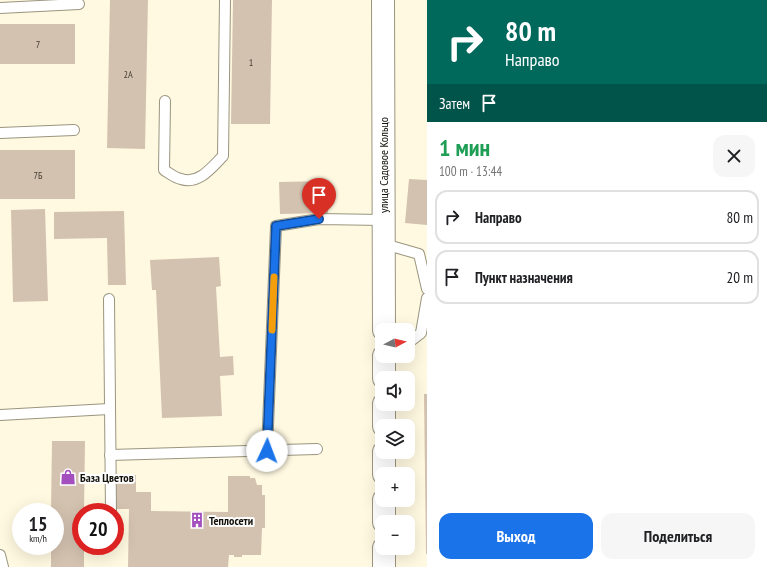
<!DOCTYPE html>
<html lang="ru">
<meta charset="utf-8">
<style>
body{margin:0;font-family:"PT Sans Narrow",sans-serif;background:#f6f6f6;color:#202124;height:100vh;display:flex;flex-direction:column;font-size:15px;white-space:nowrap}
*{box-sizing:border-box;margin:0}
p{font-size:13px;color:#757577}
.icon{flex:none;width:22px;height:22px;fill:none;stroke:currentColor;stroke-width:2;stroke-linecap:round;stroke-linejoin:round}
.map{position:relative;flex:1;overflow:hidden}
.panel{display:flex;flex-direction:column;background:#fff;width:340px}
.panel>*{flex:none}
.guide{background:#00695c;color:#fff;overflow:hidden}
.needle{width:26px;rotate:83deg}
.controls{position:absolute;left:375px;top:323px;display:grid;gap:8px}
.controls a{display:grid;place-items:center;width:40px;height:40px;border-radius:8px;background:#fff;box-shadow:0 4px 16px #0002;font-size:20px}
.speed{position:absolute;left:12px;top:503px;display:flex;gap:8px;font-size:20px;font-weight:700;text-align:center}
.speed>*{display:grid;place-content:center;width:52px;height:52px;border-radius:50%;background:#fff;box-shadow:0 4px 16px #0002;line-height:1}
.speed small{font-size:10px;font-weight:400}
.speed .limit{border:6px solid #d22;background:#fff;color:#111}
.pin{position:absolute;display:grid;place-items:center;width:34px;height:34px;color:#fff;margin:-41px -17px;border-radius:50% 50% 50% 0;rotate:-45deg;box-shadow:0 0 4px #0007}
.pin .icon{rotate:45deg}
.me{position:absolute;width:44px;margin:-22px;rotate:2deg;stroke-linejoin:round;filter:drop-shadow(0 0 3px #0008)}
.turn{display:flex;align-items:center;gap:14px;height:84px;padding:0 12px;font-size:18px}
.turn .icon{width:52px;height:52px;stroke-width:2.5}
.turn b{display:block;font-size:28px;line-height:34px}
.then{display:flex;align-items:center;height:38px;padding:0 12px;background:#0003;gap:8px;font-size:15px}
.round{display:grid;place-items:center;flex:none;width:42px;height:42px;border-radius:12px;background:#f6f6f6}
.head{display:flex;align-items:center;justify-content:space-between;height:68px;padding:0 12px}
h1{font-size:24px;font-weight:800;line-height:30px;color:#1e9e55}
.cta{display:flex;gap:8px;margin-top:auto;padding:8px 12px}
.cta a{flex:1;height:46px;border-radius:12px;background:#1a73e8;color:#fff;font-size:16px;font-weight:800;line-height:46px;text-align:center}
.cta a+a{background:#f6f6f6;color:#202124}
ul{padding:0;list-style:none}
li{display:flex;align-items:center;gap:12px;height:54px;margin:0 8px 6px;padding:0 4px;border:2px solid #e0e0e0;border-radius:12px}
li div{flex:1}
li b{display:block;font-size:15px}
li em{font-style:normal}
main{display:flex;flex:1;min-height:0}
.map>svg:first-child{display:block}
</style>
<main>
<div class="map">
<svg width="427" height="567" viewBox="0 0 427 567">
<rect width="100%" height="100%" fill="#fff9e1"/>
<!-- building -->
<g fill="#d4c2b0">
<path d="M 110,0 L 148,0 L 145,149 L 107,148 Z"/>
<path d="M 233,0 L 272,0 L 270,124 L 231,124 Z"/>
<rect x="0" y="24" width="75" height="40"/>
<rect x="0" y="150" width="75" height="49"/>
<path d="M 409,179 L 427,180 L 427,225 L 405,223 Z"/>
<path d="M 328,181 L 328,213 L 280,214 L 279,182 Z"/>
<path d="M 45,209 L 48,301 L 13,302 L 11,210 Z"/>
<path d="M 124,211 L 126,285 L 108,285 L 107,238 L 54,239 L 54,212 Z"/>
<path d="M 219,257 L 221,286 L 216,287 L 220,357 L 233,356 L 234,375 L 220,376 L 222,416 L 162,418 L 156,290 L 152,290 L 150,260 Z"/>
<path d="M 424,394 L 427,394 L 427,554 L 426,554 Z"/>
<path d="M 52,441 L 85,441 L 84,512 L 81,512 L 81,546 L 84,546 L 84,567 L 51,567 L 51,546 L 55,546 L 55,512 L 51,512 Z"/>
<path d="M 109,474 L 136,475 L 136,492 L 151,492 L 151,511 L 228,512 L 228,476 L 250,476 L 250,478 L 255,478 L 257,485 L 262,485 L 262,495 L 265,495 L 265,528 L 262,528 L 261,555 L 242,555 L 242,557 L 234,557 L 234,555 L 229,555 L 228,567 L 128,567 L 129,509 L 108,509 Z"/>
</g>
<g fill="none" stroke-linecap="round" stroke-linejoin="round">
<defs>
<g id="service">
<path d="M 0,8 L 79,4"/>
<path d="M 165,101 L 164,170 C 169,173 175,178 181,179 C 199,185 212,167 223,156 L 225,0"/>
<path d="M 0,133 L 74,130"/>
<path d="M 384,244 L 419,254 L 427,289"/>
<path d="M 109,299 L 111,512"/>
<path d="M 408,343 L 421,333 L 427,298"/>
<path d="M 0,415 L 109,409"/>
<path d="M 267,451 L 276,226 L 319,219 L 383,220"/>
<path d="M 110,455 L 317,449"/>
<path d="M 0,555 L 3,567"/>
</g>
<g id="secondary">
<path d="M 383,0 L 384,330"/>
<path d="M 384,356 L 384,378"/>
<path d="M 384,404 L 384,426"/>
<path d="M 384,452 L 384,474"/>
<path d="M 384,500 L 384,522"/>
<path d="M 384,548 L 384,567"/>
</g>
</defs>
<!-- service casing -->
<use href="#service" stroke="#9a957f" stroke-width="12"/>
<!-- secondary casing -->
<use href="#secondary" stroke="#9a957f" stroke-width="24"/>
<!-- service -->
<use href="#service" stroke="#fff" stroke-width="10"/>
<!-- secondary -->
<use href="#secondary" stroke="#fff" stroke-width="22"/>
</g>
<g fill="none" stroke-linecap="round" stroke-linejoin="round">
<defs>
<path id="route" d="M 267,451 L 276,226 L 319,219"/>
</defs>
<!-- route casing -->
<use href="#route" stroke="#114b97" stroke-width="10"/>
<!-- route -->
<use href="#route" stroke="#1a73e8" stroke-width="7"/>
<!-- slow -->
<path stroke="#f59e0b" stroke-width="7" d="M 272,330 L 274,277"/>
</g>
<!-- icons -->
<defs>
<symbol id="shop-bare" viewBox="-9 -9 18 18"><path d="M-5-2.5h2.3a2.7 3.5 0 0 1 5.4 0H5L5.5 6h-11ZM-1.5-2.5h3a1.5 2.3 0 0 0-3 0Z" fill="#a34fbe" stroke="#fff" stroke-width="2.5" paint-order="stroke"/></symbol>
<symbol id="building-bare" viewBox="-9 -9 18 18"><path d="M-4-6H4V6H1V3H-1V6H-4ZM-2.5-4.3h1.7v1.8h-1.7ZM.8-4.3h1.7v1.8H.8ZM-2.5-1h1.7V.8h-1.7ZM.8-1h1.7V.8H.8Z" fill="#a34fbe" stroke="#fff" stroke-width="2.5" paint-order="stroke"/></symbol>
</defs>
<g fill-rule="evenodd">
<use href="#shop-bare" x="57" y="466" width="22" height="22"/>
<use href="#building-bare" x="186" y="509" width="22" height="22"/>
</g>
<g text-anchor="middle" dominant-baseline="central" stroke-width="4" stroke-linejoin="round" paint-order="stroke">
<!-- number labels -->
<g font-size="10" fill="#433d33">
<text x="38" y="44">7</text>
<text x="251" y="62">1</text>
<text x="128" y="74">2А</text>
<text x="38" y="175">7Б</text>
</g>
<!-- street labels -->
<g font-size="12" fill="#131109" stroke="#fff">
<text transform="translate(383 165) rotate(-90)">улица Садовое Кольцо</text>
</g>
<!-- poi labels -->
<g font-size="12" font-weight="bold" fill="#131109" stroke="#fff" text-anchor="start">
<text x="80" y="477">База Цветов</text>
<text x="209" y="520">Теплосети</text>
</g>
</g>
</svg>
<div class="controls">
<a><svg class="needle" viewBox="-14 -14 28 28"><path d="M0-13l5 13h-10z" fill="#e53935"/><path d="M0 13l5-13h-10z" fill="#757577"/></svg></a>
<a><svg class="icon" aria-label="sound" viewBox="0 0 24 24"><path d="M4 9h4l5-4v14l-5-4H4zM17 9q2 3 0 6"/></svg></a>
<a><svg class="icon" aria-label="layers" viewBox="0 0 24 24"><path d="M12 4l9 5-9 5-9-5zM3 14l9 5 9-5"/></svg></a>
<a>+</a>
<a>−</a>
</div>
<div class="speed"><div>15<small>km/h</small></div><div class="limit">20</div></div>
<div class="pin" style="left:319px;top:219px;background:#d93025"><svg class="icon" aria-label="arrive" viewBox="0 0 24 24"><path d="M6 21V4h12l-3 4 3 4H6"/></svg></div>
<svg class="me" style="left:267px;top:451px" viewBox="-20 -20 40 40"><circle r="19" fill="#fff"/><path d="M0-13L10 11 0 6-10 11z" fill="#1a73e8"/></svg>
</div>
<section class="panel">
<div class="guide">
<div class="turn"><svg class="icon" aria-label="right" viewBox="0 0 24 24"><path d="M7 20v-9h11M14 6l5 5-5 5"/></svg><div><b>80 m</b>Направо</div></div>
<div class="then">Затем<svg class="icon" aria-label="arrive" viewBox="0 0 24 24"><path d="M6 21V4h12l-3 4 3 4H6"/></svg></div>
</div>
<div class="head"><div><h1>1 мин</h1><p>100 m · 13:44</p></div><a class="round"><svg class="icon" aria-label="close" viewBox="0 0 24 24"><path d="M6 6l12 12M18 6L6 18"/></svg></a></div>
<ul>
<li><svg class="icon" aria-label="right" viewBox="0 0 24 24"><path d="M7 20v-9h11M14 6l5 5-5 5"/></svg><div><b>Направо</b></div><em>80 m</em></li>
<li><svg class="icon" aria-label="arrive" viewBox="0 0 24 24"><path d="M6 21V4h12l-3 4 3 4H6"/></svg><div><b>Пункт назначения</b></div><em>20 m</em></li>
</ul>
<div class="cta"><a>Выход</a><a>Поделиться</a></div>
</section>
</main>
